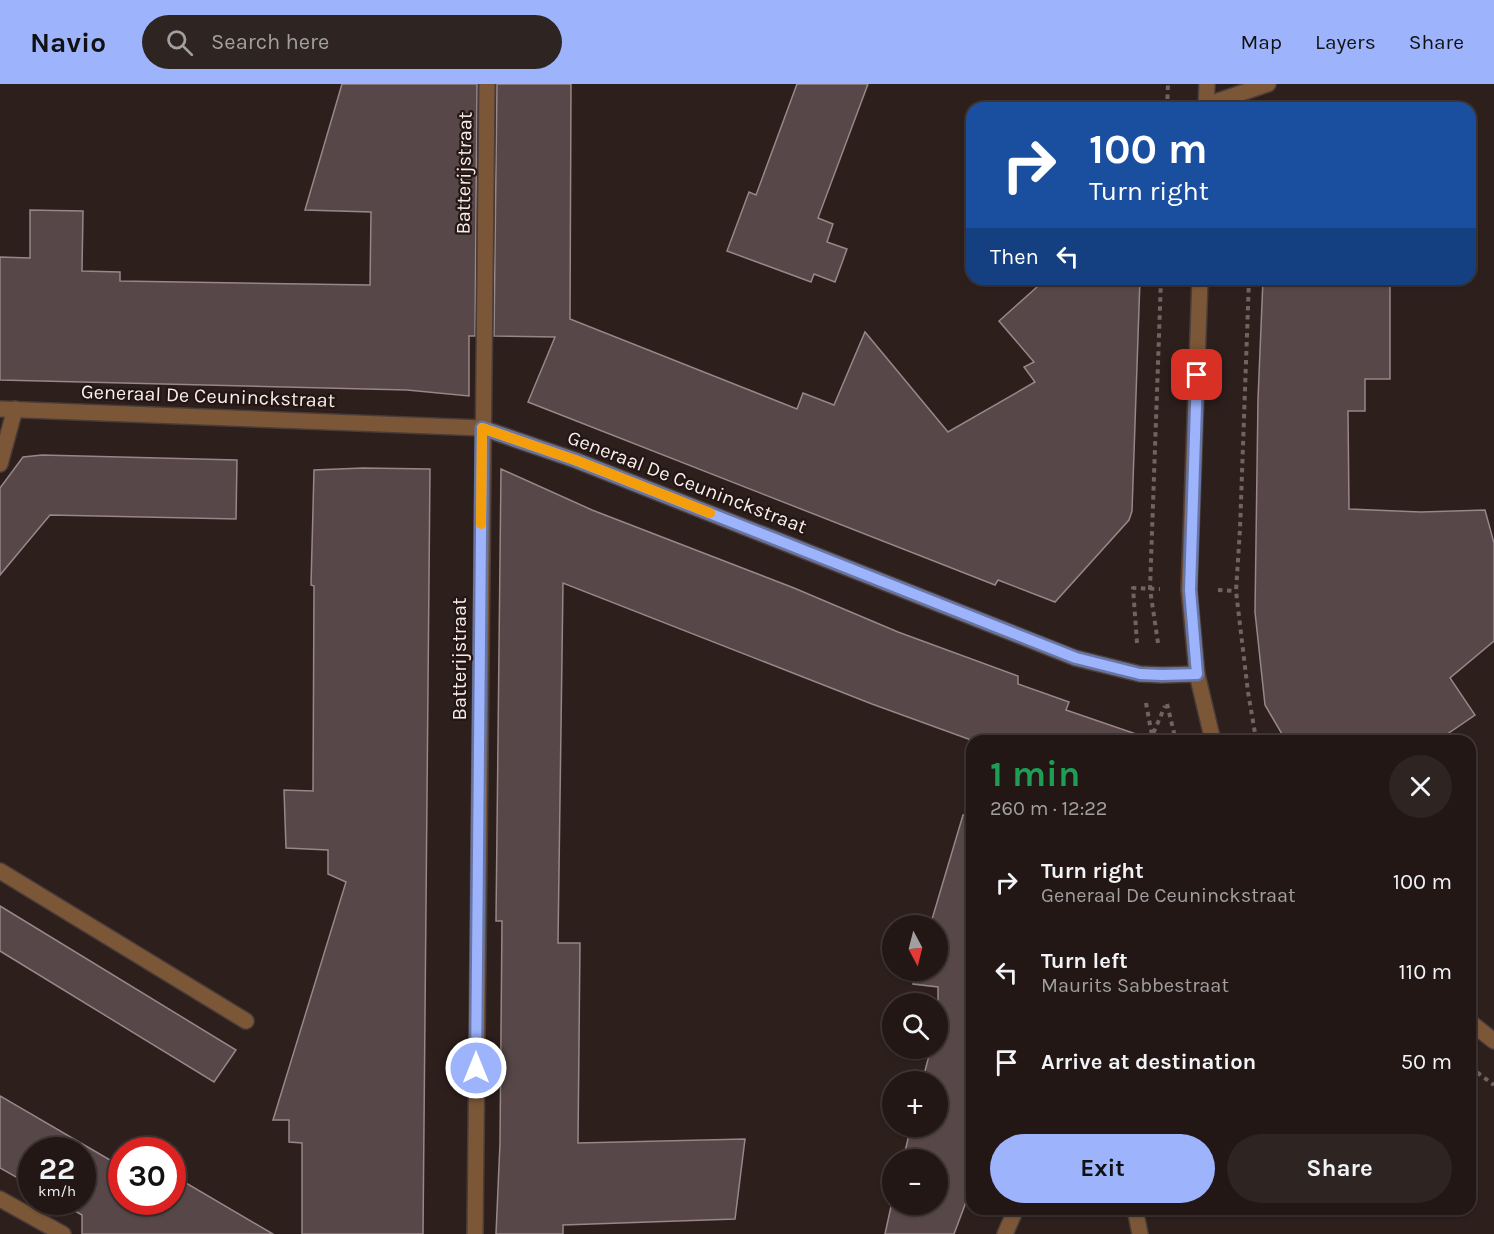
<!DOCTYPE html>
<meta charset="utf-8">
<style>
body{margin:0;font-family:Karla,sans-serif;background:#2e2422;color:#f1f3f6;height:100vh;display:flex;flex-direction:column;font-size:22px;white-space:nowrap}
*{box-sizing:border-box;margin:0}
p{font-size:20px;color:#a29fa0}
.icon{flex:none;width:33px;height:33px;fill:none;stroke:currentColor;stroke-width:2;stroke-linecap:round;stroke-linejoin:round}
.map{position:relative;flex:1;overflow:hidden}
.panel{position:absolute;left:966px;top:651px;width:510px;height:480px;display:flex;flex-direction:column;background:#221715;border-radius:18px;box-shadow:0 2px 4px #0004,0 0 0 2px #3f3634}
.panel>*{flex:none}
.top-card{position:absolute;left:966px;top:18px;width:510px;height:183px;border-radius:18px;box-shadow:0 2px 4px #0004,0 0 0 2px #3f3634;background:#1a4fa0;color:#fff;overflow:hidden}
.needle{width:39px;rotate:173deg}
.fabs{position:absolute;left:882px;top:831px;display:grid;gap:12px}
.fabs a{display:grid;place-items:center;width:66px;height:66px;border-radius:50%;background:#221715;box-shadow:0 2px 4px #0004,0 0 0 2px #3f3634;font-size:30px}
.speed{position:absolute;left:18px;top:1053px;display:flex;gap:12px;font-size:30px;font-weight:700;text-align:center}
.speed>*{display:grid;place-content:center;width:78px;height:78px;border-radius:50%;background:#221715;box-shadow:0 2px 4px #0004,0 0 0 2px #3f3634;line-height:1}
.speed small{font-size:15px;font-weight:400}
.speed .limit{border:9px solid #d22;background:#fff;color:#111}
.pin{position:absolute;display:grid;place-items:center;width:51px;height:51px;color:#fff;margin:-26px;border-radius:12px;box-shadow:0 3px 9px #0006}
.me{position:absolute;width:66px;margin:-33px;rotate:0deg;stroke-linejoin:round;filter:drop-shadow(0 0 4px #0008)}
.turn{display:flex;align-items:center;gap:21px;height:126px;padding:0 24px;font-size:27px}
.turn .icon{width:78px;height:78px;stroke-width:2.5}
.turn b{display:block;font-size:42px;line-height:51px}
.then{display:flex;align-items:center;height:57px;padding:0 24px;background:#0003;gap:12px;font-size:22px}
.round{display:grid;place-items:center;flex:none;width:63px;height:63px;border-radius:32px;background:#2e2422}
.summary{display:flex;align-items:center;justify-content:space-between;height:102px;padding:0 24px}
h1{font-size:36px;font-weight:700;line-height:45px;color:#1e9e55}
.button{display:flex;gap:12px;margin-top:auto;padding:12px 24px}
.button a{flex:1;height:69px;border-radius:36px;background:#9db4fd;color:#111;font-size:24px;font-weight:700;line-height:69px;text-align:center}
.button a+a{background:#2e2422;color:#f1f3f6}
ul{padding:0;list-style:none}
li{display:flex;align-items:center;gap:18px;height:90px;padding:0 24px}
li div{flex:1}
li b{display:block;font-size:22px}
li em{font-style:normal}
header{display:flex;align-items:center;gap:36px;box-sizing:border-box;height:84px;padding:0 30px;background:#9db4fd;color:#111}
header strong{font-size:28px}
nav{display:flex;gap:33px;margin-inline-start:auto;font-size:21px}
.search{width:420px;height:54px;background:#2e2422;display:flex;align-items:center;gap:15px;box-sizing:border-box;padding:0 21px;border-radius:33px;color:#a29fa0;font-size:22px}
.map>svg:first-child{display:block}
</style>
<header>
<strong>Navio</strong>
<div class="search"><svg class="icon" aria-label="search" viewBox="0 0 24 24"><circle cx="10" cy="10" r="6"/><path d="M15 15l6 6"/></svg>Search here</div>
<nav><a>Map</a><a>Layers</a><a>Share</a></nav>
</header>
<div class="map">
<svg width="1494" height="1150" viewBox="0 0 1494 1150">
<rect width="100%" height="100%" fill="#2d1f1c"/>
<!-- building -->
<g fill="#574749" stroke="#988688" stroke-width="1.5">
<path d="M 342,0 L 477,0 L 475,252 L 469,252 L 469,312 L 407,306 L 0,296 L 0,173 L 30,174 L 30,126 L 83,127 L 82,187 L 120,188 L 120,197 L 370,201 L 371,128 L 305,126 Z"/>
<path d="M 497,0 L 571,0 L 570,235 L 797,325 L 803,309 L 834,321 L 865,248 L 948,348 L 1035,298 L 1024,283 L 1034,278 L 999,237 L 1046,195 L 1140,195 L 1132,427 L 1129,436 L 1055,518 L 998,496 L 995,501 L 528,318 L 555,253 L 494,252 Z"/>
<path d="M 797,0 L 868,0 L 818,134 L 833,140 L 827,158 L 847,165 L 835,198 L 814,190 L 811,198 L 727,167 L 749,108 L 756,111 Z"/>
<path d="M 1263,195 L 1390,195 L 1390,295 L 1365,295 L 1365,327 L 1348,327 L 1349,425 L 1421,428 L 1485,426 L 1494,459 L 1494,557 L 1450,594 L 1475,631 L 1437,657 L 1286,657 L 1265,621 L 1255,528 L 1258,315 Z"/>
<path d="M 42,371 L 237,376 L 236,435 L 50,431 L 0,491 L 0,404 L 23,373 Z"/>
<path d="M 363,384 L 430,385 L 423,1150 L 302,1150 L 302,1059 L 289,1058 L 289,1036 L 273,1036 L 346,798 L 328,790 L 328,766 L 286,764 L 284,706 L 313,707 L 314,502 L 311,501 L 314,386 Z"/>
<path d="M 501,385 L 592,426 L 794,504 L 898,548 L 1018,592 L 1018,600 L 1069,618 L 1066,626 L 1139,651 L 1138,657 L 971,656 L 872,620 L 563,499 L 558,859 L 580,859 L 578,1059 L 745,1055 L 735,1135 L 563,1141 L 563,1150 L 496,1150 L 500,1059 L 502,837 L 496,837 Z"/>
<path d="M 963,731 L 972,732 L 972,1102 L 954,1150 L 885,1150 L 892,1118 L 892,1120 L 938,1120 L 938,1076 L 903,1076 L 911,1042 L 938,1042 L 938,998 L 922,998 L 931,964 L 938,964 L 938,903 L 913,900 L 917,886 L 938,886 L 938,842 L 930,842 Z"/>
<path d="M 0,822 L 236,966 L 214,998 L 0,867 Z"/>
<path d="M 0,1012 L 122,1083 L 122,1118 L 172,1118 L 172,1111 L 181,1096 L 273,1150 L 82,1150 L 82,1131 L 59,1118 L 82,1118 L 82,1066 L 32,1066 L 32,1102 L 0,1084 Z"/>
</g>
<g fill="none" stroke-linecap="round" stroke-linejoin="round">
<defs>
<g id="minor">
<path d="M 1206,21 L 1268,0"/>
<path d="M 1206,24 L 1207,0"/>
<path d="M 1200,195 L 1189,506 L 1197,590 L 1213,657"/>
<path d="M 0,325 L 482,344 L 575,376 L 1075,574 L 1140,590 L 1162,591 L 1197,590"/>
<path d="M 0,380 L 15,325"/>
<path d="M 0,787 L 246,937"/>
<path d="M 1470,938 L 1494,957"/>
<path d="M 0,1115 L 63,1150"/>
<path d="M 1135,1125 L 1140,1150"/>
<path d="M 475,1150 L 487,0"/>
<path d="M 1005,1150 L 1016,1125"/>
</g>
</defs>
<!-- minor casing -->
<use href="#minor" stroke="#493c39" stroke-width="18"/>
<!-- path -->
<g stroke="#706461" stroke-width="4" stroke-dasharray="4.5 4.5" stroke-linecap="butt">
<path d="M 1167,24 L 1168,0"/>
<path d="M 1249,195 L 1240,445 L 1236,507 L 1248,608 L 1255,649 L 1260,657"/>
<path d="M 1218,506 L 1236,507"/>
<path d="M 1137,559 L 1133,504 L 1160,505"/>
<path d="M 1158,559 L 1150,505 L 1161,195"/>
<path d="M 1146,619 L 1153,657"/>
<path d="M 1167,620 L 1176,657"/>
<path d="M 1150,657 L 1165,622"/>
<path d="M 1470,983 L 1494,1001"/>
</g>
<!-- minor -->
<use href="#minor" stroke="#7b5738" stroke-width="15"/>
</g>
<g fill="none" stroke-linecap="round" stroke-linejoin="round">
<defs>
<path id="route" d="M 476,984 L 482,344 L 575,376 L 1076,574 L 1140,590 L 1162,591 L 1197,590 L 1190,506 L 1197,291"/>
</defs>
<!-- route casing -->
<use href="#route" stroke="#6675a4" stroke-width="15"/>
<!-- route -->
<use href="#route" stroke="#9db4fd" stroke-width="10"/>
<!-- slow -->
<path stroke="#f59e0b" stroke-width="10" d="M 481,440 L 482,344 L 575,376 L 710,429"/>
</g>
<g text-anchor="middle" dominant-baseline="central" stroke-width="4.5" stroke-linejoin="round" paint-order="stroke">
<!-- street labels -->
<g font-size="20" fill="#f7eeeb" stroke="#231613">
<text transform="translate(464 89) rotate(-89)">Batterijstraat</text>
<text transform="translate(208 312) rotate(2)">Generaal De Ceuninckstraat</text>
<text transform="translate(687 398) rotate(21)">Generaal De Ceuninckstraat</text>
<text transform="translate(459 575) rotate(-90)">Batterijstraat</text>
</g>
</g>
</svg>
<div class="fabs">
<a><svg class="needle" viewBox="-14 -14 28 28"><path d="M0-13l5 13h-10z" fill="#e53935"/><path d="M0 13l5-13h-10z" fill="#a29fa0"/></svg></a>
<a><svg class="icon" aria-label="search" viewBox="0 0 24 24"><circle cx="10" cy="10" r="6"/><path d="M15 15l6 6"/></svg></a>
<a>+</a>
<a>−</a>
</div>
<div class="speed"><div>22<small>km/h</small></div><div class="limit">30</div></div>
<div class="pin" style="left:1197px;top:291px;background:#d93025"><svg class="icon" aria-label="arrive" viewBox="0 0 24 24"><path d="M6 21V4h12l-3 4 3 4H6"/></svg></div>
<svg class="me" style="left:476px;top:984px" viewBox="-20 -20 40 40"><circle r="17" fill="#9db4fd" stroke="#fff" stroke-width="3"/><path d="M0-11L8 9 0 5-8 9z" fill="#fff"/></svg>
<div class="top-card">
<div class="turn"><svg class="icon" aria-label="right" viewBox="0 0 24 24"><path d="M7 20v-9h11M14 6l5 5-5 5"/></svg><div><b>100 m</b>Turn right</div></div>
<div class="then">Then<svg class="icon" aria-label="left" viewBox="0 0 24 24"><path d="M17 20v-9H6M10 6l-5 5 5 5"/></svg></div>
</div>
<section class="panel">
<div class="summary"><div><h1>1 min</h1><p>260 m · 12:22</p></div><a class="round"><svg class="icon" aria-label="close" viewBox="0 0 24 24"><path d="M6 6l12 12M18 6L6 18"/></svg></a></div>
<ul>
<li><svg class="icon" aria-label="right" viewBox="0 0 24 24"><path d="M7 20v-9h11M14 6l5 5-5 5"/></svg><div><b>Turn right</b><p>Generaal De Ceuninckstraat</p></div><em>100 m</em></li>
<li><svg class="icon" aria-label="left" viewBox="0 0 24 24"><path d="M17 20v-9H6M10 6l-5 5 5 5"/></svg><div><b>Turn left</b><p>Maurits Sabbestraat</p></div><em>110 m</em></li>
<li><svg class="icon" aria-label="arrive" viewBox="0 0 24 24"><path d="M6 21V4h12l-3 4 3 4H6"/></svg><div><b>Arrive at destination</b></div><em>50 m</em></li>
</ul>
<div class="button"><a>Exit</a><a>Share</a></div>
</section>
</div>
